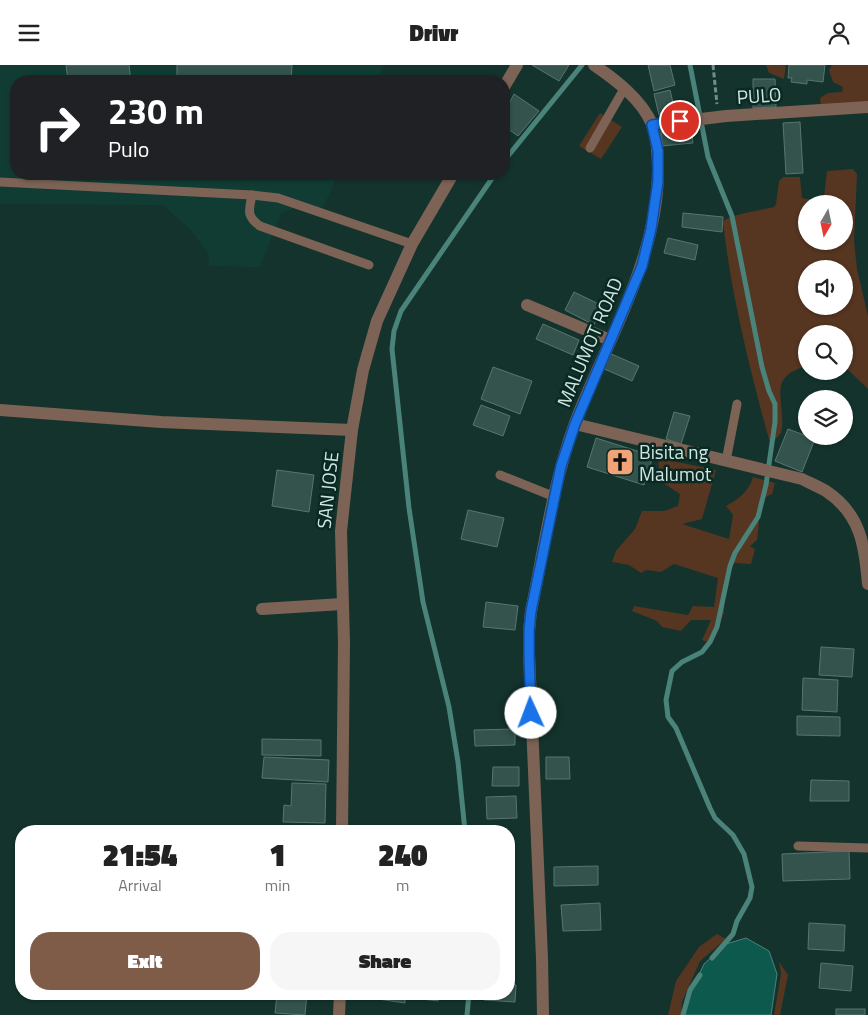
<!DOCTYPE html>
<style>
body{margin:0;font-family:"Titillium Web",sans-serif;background:#f6f6f6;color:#222;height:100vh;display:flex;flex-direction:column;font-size:19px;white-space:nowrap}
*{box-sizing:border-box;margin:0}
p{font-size:16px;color:#767676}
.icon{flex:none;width:28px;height:28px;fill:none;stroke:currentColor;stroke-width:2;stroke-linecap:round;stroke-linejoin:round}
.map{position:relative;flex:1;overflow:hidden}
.panel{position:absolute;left:15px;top:760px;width:500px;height:175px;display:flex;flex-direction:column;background:#fff;border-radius:20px;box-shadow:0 1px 4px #0004}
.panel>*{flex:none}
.guide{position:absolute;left:10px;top:10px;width:500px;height:105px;border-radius:20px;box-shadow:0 1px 4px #0004;background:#202124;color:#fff;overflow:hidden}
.needle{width:32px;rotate:189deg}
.buttons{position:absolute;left:798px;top:130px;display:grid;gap:10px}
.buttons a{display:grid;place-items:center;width:55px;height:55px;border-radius:50%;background:#fff;box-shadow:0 1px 4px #0004;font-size:25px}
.pin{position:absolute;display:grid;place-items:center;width:42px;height:42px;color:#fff;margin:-21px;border:2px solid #fff;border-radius:50%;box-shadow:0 1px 5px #0007}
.me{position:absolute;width:55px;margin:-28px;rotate:358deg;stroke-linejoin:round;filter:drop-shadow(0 0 4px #0008)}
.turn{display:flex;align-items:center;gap:18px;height:105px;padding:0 15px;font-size:22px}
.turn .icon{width:65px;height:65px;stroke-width:2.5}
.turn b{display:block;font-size:35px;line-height:42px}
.eta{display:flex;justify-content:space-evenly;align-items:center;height:85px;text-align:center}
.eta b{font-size:30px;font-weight:800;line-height:35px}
.primary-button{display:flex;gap:10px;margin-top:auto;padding:10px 15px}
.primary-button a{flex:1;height:58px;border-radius:20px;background:#7e5c48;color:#fff;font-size:20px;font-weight:800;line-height:58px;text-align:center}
.primary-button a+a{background:#f6f6f6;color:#222}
header{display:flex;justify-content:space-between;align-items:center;height:65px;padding:0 15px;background:#fff;font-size:22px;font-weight:800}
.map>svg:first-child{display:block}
</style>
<header><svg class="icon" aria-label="menu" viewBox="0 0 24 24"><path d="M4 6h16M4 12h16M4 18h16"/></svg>Drivr<svg class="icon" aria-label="person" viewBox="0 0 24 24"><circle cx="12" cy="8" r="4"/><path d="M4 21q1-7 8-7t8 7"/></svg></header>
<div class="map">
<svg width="868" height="950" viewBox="0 0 868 950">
<rect width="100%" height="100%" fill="#14332d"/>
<!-- built -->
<path fill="#113c34" d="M 0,0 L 384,0 L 377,16 L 16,16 L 16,109 L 338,109 L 323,143 L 301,141 L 281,148 L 260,202 L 209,201 L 209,190 L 190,164 L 162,140 L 0,139 Z"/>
<!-- green -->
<g fill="#563521" fill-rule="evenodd">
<path d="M 766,0 L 786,0 L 784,14 L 769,8 Z"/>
<path d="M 832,0 L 868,0 L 868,37 L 821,42 L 820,33 L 828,28 L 842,27 L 843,22 L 833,17 L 829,5 Z"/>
<path d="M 600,48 L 622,62 L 601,94 L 579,81 Z"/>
<path d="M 853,104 L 857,109 L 854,176 L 857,204 L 868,251 L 868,324 L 844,301 L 844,269 L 806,269 L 806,301 C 768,313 784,330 782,362 L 781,368 L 773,377 L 769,375 L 768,371 C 749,301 731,229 723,157 C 729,149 763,145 774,142 L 776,139 L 779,116 L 783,112 L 800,112 L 802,133 L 820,136 L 824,133 L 827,106 ZM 806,139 L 844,139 L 844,176 L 806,176 ZM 806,204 L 844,204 L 844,241 L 806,241 Z"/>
<path d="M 658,393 L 716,405 L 702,454 L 682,459 L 729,474 L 733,450 L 726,441 C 739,434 749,426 753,412 L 775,418 L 772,429 L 764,433 L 761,450 L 756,453 L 759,458 L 757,475 L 750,481 L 755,484 L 751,499 L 734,498 L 725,513 L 724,548 L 712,579 L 702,575 L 711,555 L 691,555 L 681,566 L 662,562 L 657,556 L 632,546 L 634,541 L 688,550 L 693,541 L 714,542 L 718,513 L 674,499 L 661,507 L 646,505 L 641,508 L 629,500 L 612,497 L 616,486 L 635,464 L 642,446 L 664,446 L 678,441 L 680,429 L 660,416 Z"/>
<path d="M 717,869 L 726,874 L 700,896 L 682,937 L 681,950 L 668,950 L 676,916 L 699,882 Z"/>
<path d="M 779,897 L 788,910 L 780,950 L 774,950 L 781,909 Z"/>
</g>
<!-- water -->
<path fill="#0e594e" stroke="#49837a" d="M 746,873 L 769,886 L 777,909 L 771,950 L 684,950 L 685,940 L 704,899 L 726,879 Z"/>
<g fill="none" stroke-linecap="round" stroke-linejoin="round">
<!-- stream -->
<g stroke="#49837a" stroke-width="5">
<path d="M 690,0 L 708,92 L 732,151 L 762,302 L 769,326 L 775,339 L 775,357 L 766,420 L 758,452 L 735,488 L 730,501 L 717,562 L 710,577 L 702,587 L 682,597 L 672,606 L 666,635 L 668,652 L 676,663 L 710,743 L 715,753 L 733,770 L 744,789 L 752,822 L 750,833 L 737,856 L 733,869 L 712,893"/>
<path d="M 504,96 L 582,0"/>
<path d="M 465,766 L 458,697 L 449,642 L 423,537 L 409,443 L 392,284 L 394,266 L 401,246 L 495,109"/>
<path d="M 467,950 L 469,929"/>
<path d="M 683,950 L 690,925 L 700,910"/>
</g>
</g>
<!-- building -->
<g fill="#33534c" stroke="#56766f">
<path d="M 66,0 L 129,0 L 131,16 L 68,16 Z"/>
<path d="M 177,0 L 292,0 L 291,16 L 177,16 Z"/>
<path d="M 532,0 L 569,0 L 559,16 Z"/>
<path d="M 648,0 L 670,0 L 675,20 L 654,26 Z"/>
<path d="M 789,0 L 825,0 L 823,17 L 807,15 L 807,19 L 791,17 L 792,13 L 788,13 Z"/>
<path d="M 753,14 L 775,14 L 776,42 L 753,43 Z"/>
<path d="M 670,25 L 675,46 L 659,50 L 654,29 Z"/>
<path d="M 514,29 L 539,46 L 518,71 L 504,61 L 504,48 Z"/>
<path d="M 800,57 L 803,108 L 786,109 L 783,58 Z"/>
<path d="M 691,62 L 693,78 L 662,81 L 661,65 Z"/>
<path d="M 683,148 L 723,152 L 722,167 L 682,162 Z"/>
<path d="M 668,173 L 698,180 L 695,195 L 664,188 Z"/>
<path d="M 574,227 L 603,241 L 594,260 L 565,245 Z"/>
<path d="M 543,259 L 579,275 L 573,290 L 536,274 Z"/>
<path d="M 609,288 L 639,301 L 632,316 L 602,303 Z"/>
<path d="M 493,302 L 532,316 L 520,349 L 481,334 Z"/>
<path d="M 481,340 L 510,351 L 503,371 L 473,360 Z"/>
<path d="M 674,347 L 690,351 L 681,379 L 666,374 Z"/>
<path d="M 788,364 L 815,374 L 802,407 L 775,396 Z"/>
<path d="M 596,373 L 653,391 L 644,420 L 587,402 Z"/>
<path d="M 277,405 L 314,410 L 309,447 L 272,441 Z"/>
<path d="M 468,445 L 504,453 L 497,482 L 461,474 Z"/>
<path d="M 486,537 L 518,541 L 515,565 L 483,562 Z"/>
<path d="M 821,582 L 854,584 L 852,612 L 819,610 Z"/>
<path d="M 803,613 L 838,615 L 837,647 L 802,645 Z"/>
<path d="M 797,651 L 840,652 L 840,671 L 797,670 Z"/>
<path d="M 515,664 L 515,680 L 475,681 L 474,665 Z"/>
<path d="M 262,674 L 321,675 L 321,691 L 262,690 Z"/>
<path d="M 264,692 L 329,695 L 328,717 L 262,713 Z"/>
<path d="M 546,692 L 569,692 L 570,714 L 546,714 Z"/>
<path d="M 493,702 L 519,702 L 519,721 L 492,721 Z"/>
<path d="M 811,715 L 849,716 L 849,736 L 810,736 Z"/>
<path d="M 292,718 L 326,719 L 325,758 L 283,757 L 284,740 L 291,741 Z"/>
<path d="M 516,731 L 517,753 L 487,754 L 486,732 Z"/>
<path d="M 849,786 L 850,814 L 783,816 L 782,789 Z"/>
<path d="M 598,801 L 598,820 L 554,821 L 554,802 Z"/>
<path d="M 600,838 L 601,865 L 563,866 L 561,840 Z"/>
<path d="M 809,858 L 845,860 L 844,886 L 808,884 Z"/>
<path d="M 821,898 L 853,901 L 851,926 L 819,923 Z"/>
<path d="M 509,919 L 516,920 L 515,937 L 484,935 L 485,929 L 509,929 Z"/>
<path d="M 277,929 L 307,929 L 305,950 L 275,948 Z"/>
<path d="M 378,929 L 439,929 L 438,936 L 405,932 L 405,938 L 378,934 Z"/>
<rect x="836" y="944" width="29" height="6"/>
</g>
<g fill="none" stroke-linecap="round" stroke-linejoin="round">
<!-- path -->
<path stroke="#748d87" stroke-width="3" stroke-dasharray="5 2.5" stroke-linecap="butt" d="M 713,0 L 717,39"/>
<!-- service -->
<g stroke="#7d6355" stroke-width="9">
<path d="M 590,83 L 624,24"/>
<path d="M 0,117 L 252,130 L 278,133 L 412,179"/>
<path d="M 252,130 C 249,145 246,151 260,161 L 369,200"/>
<path d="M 726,396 L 737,339"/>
<path d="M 500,410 L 555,432"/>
<path d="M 798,781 L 868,783"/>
</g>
<!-- minor -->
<g stroke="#7d6355" stroke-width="12">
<path d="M 652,60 L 726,51 L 868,42"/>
<path d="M 527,240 L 610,275"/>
<path d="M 0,345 L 161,357 L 352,365"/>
<path d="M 575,359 L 802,414 C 810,418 819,422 826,426 C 861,449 865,482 868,519"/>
<path d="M 262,544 L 342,539"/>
</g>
<!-- tertiary -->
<g stroke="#7d6355" stroke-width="12">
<path d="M 504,22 L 517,0"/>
<path d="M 342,766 L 344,578 L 341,466 L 352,365 L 363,305 L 377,256 L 412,179 L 453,109"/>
<path d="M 339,950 L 340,929"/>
<path d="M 543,950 L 542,893 L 529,589 L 529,566 L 531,546 C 544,484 553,418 575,358 C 607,275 658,195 658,104 C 658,89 657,73 652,59 C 641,34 616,15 594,0"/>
</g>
</g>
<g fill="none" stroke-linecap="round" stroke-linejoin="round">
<defs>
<path id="route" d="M 531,648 L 529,590 L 529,566 L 531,546 L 561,401 L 575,359 L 642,201 L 651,164 L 658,116 L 658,86 L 652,60 L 680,56"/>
</defs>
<!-- route casing -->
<use href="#route" stroke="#114b97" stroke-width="12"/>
<!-- route -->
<use href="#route" stroke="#1a73e8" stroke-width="9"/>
</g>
<!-- icons -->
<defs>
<symbol id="church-square" viewBox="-11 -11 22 22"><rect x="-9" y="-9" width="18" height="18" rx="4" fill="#efa376" stroke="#092923"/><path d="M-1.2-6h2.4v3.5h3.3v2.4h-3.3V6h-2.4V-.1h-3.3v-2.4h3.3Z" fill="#111"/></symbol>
</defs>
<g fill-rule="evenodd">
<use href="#church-square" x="604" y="381" width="32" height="32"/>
</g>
<g text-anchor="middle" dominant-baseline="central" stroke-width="5" stroke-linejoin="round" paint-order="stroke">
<!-- street labels -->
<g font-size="19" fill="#d3e5e0" stroke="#092923">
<text transform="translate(759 30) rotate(-4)">PULO</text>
<text transform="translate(589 277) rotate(-67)">MALUMOT ROAD</text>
<text transform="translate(327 425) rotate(-84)">SAN JOSE</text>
</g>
<!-- poi labels -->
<g font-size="19" fill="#d3e5e0" stroke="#092923" text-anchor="start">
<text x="639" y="386">Bisita ng<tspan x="639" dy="22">Malumot</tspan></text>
</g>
</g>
</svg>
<div class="buttons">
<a><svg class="needle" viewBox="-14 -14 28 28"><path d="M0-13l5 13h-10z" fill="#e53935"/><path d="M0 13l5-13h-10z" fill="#767676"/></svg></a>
<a><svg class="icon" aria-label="sound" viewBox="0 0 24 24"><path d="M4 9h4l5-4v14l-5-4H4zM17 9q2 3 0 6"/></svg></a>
<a><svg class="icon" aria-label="search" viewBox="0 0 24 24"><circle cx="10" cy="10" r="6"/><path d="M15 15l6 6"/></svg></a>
<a><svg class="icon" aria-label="layers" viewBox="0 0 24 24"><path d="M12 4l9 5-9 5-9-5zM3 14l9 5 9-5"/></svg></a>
</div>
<div class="pin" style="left:680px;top:56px;background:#d93025"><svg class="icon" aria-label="arrive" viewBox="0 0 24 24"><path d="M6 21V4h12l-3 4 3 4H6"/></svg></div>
<svg class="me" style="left:531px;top:648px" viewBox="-20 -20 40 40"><circle r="19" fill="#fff"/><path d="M0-13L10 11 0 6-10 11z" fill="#1a73e8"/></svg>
<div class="guide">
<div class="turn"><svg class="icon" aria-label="right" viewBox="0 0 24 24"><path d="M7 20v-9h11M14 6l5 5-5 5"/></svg><div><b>230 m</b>Pulo</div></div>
</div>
<section class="panel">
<div class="eta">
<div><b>21:54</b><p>Arrival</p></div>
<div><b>1</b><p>min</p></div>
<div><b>240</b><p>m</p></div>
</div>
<div class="primary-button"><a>Exit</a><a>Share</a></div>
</section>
</div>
